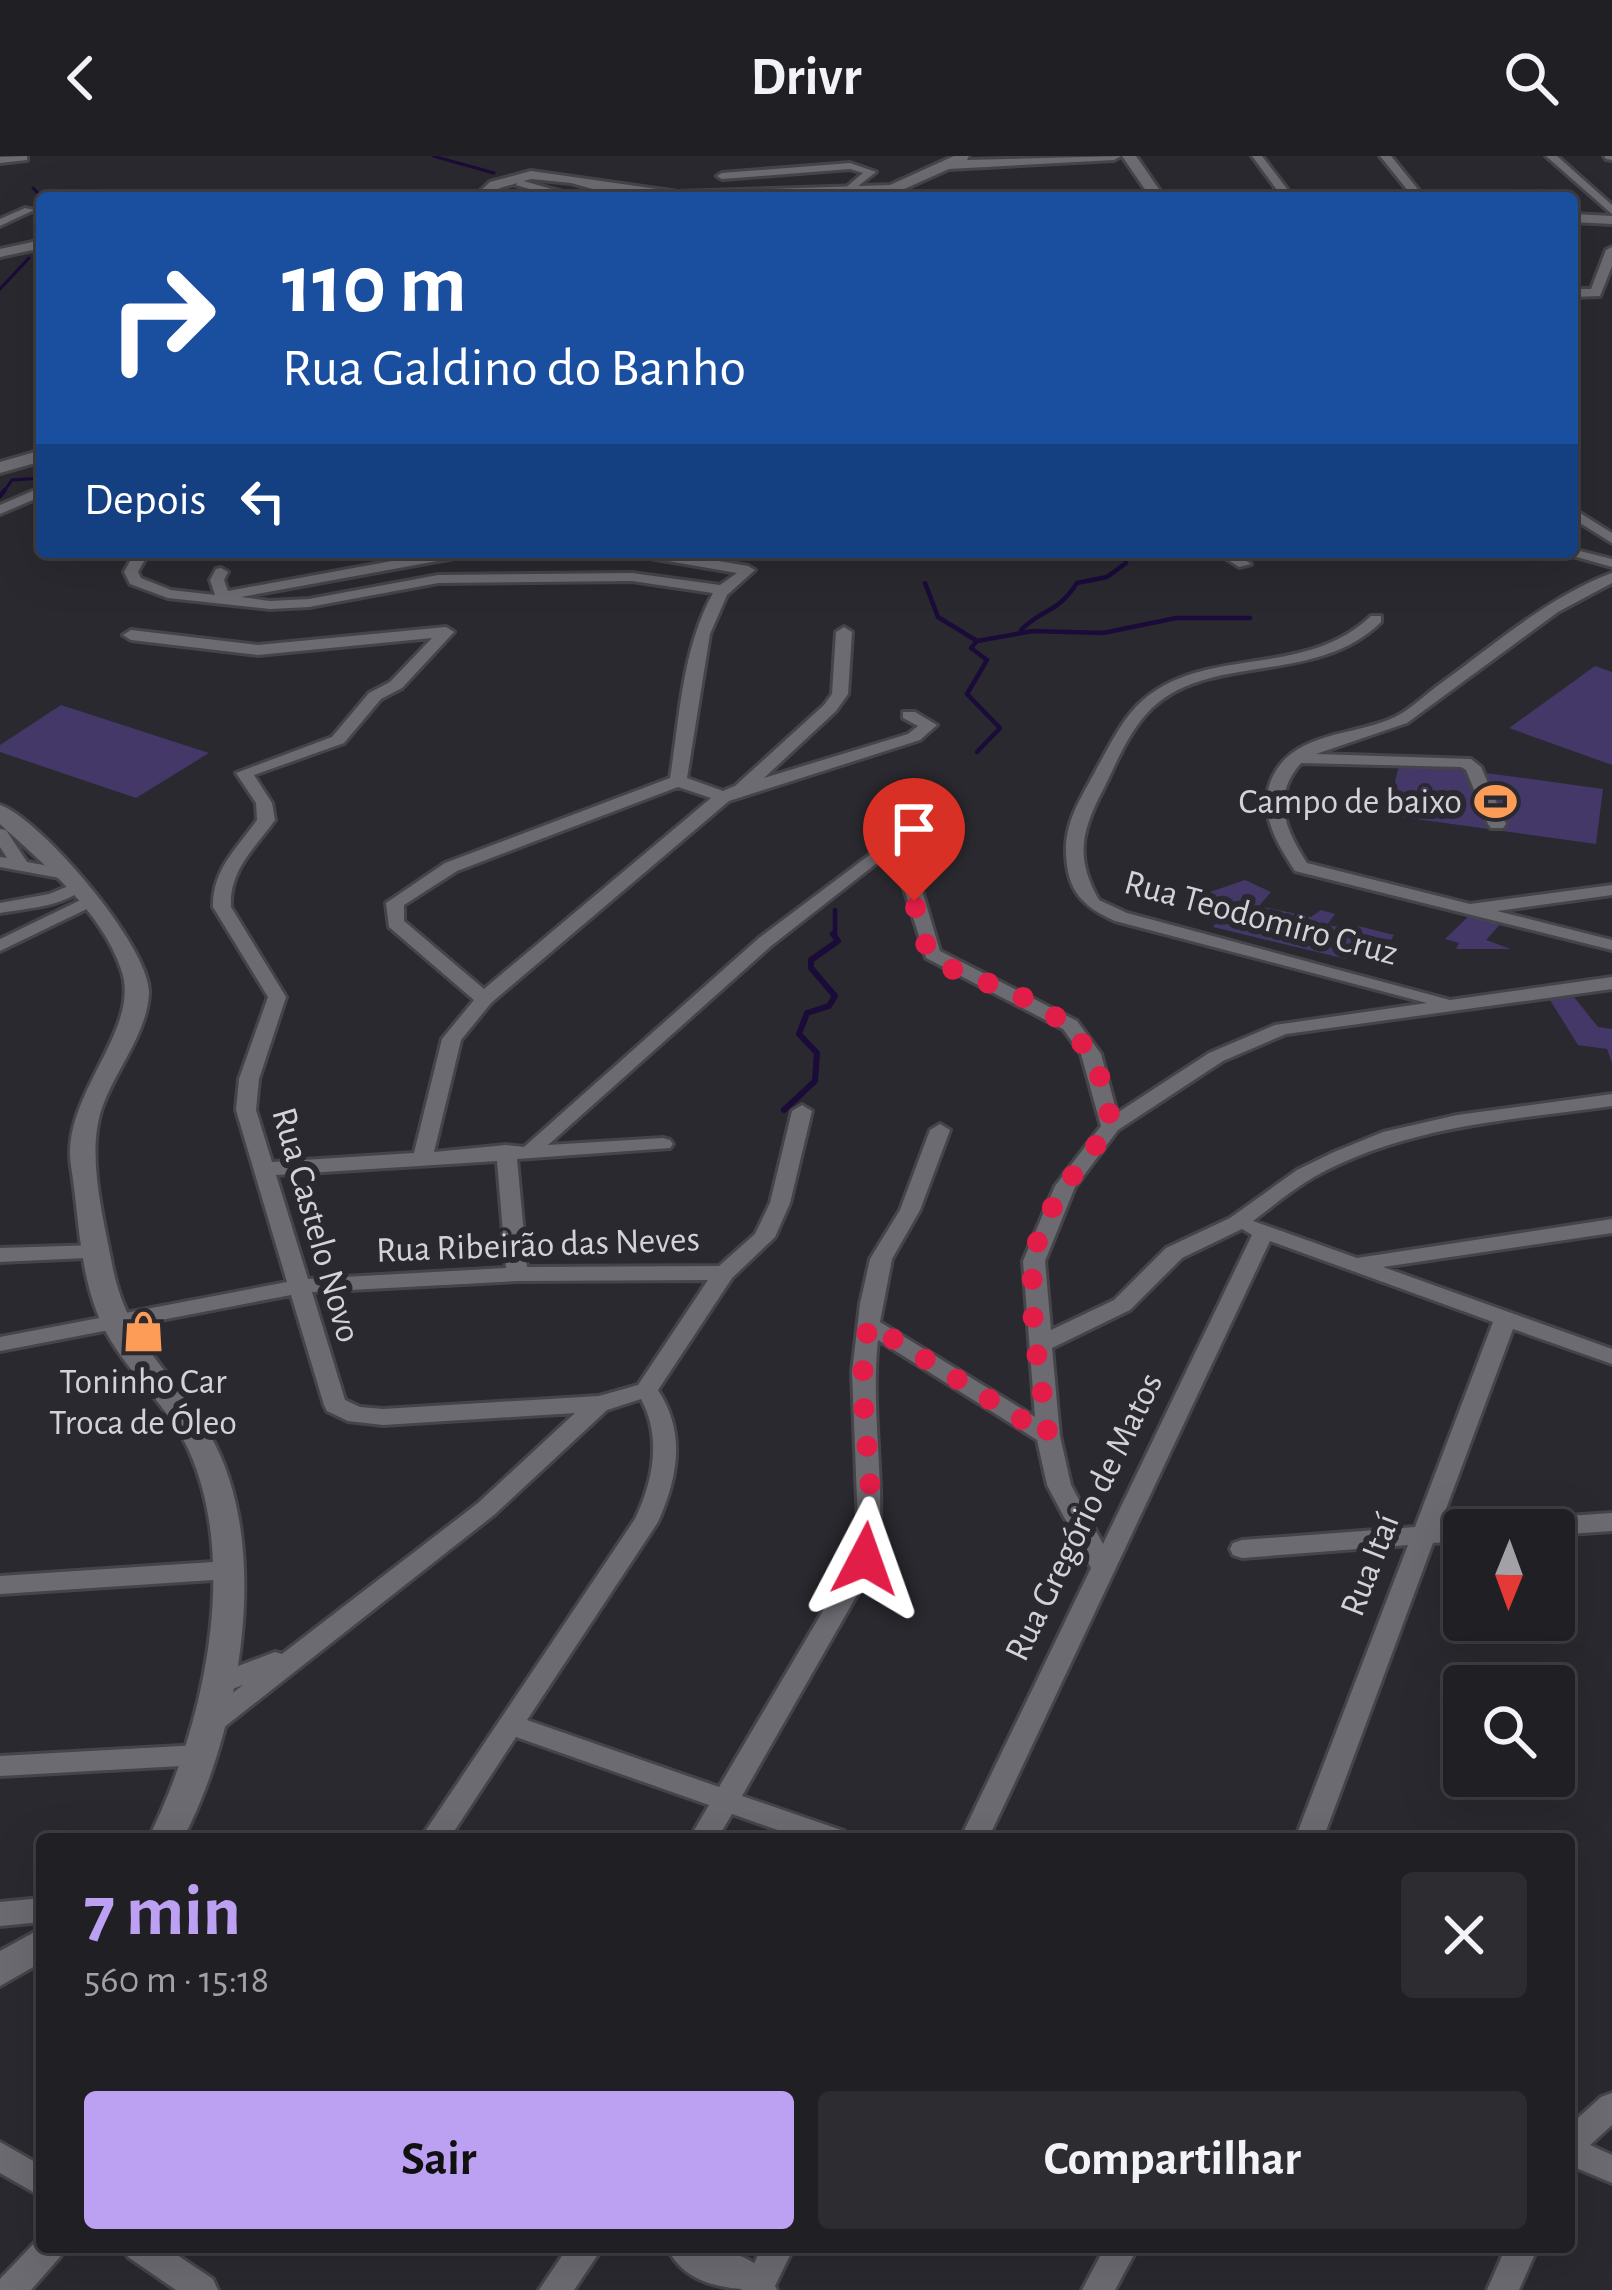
<!DOCTYPE html>
<html lang="pt">
<meta charset="utf-8">
<style>
body{margin:0;font-family:"Alegreya Sans",sans-serif;background:#2d2c30;color:#f1f3f6;height:100vh;display:flex;flex-direction:column;font-size:45px;white-space:nowrap}
*{box-sizing:border-box;margin:0}
p{font-size:39px;color:#a2a2a6}
.icon{flex:none;width:66px;height:66px;fill:none;stroke:currentColor;stroke-width:2;stroke-linecap:round;stroke-linejoin:round}
.map{position:relative;flex:1;overflow:hidden}
.drawer{position:absolute;left:36px;top:1677px;width:1539px;height:420px;display:flex;flex-direction:column;background:#201f23;border-radius:12px;box-shadow:0 12px 48px #0002,0 0 0 3px #3d3d41}
.drawer>*{flex:none}
.banner{position:absolute;left:36px;top:36px;width:1542px;height:366px;border-radius:12px;box-shadow:0 12px 48px #0002,0 0 0 3px #3d3d41;background:#1a4fa0;color:#fff;overflow:hidden}
.needle{width:78px;rotate:181deg}
.tools{position:absolute;left:1443px;top:1353px;display:grid;gap:24px}
.tools a{display:grid;place-items:center;width:132px;height:132px;border-radius:12px;background:#201f23;box-shadow:0 12px 48px #0002,0 0 0 3px #3d3d41;font-size:60px}
.pin{position:absolute;display:grid;place-items:center;width:102px;height:102px;color:#fff;margin:-123px -51px;border-radius:50% 50% 50% 0;rotate:-45deg;box-shadow:0 0 12px #0007}
.pin .icon{rotate:45deg}
.me{position:absolute;width:132px;margin:-66px;rotate:4deg;stroke-linejoin:round;filter:drop-shadow(0 0 9px #0008)}
.turn{display:flex;align-items:center;gap:42px;height:252px;padding:0 48px;font-size:54px}
.turn .icon{width:156px;height:156px;stroke-width:2.5}
.turn b{display:block;font-size:84px;line-height:102px}
.then{display:flex;align-items:center;height:114px;padding:0 48px;background:#0003;gap:24px;font-size:45px}
.round{display:grid;place-items:center;flex:none;width:126px;height:126px;border-radius:12px;background:#2d2c30}
.head{display:flex;align-items:center;justify-content:space-between;height:204px;padding:0 48px}
h1{font-size:72px;font-weight:600;line-height:90px;color:#bca0f2}
.button{display:flex;gap:24px;margin-top:auto;padding:24px 48px}
.button a{flex:1;height:138px;border-radius:12px;background:#bca0f2;color:#111;font-size:48px;font-weight:600;line-height:138px;text-align:center}
.button a+a{background:#2d2c30;color:#f1f3f6}
header{display:flex;justify-content:space-between;align-items:center;height:156px;padding:0 48px;background:#201f23;font-size:54px;font-weight:600}
.map>svg:first-child{display:block}
</style>
<header><svg class="icon" aria-label="back" viewBox="0 0 24 24"><path d="M15 5l-7 7 7 7"/></svg>Drivr<svg class="icon" aria-label="search" viewBox="0 0 24 24"><circle cx="10" cy="10" r="6"/><path d="M15 15l6 6"/></svg></header>
<div class="map">
<svg width="1612" height="2134" viewBox="0 0 1612 2134">
<rect width="100%" height="100%" fill="#2a292f"/>
<!-- green -->
<g fill="#433868">
<path d="M 1595,510 L 1612,516 L 1612,609 L 1509,572 Z"/>
<path d="M 61,549 L 209,597 L 136,642 L 0,596 L 0,589 Z"/>
<path d="M 1400,605 L 1603,633 L 1596,688 L 1387,659 Z"/>
<path d="M 1245,724 L 1271,736 L 1259,750 L 1311,761 L 1321,754 L 1335,758 L 1327,769 L 1345,772 L 1350,768 L 1394,779 L 1391,784 L 1364,779 L 1346,803 L 1213,771 L 1230,748 L 1207,737 Z"/>
<path d="M 1471,758 L 1503,765 L 1486,784 L 1511,793 L 1456,793 L 1459,787 L 1445,783 Z"/>
<path d="M 1574,841 L 1598,871 L 1612,873 L 1612,907 L 1607,893 L 1578,889 L 1550,844 Z"/>
</g>
<g fill="none" stroke-linecap="round" stroke-linejoin="round">
<!-- stream-far2 -->
<g stroke="#1a0b39" stroke-width="3">
<path d="M 433,0 L 494,17"/>
<path d="M 33,32 L 43,42"/>
<path d="M 519,32 L 523,42"/>
<path d="M 0,133 L 29,102"/>
<path d="M 2,338 L 12,324 L 42,322"/>
</g>
<!-- stream-far1 -->
<g stroke="#1a0b39" stroke-width="4.5">
<path d="M 0,340 L 4,335"/>
<path d="M 925,427 L 938,461 L 977,485 L 971,492 L 987,504 L 967,538 L 1000,572 L 977,596"/>
<path d="M 1021,474 C 1044,451 1056,459 1077,427 L 1107,421 L 1126,407"/>
<path d="M 977,485 L 1033,475 L 1103,477 L 1176,462 L 1250,462"/>
<path d="M 835,754 L 835,781"/>
</g>
<!-- stream -->
<path stroke="#1a0b39" stroke-width="6" d="M 784,954 L 815,925 L 817,897 L 799,878 L 807,857 L 829,850 L 835,840 L 811,812 L 811,804 L 838,785 L 833,778"/>
<defs>
<g id="street">
<path d="M 27,0 L 27,4 L 0,7 L 0,1 Z"/>
<path d="M 1252,0 L 1262,0 L 1294,42 L 1283,42 Z"/>
<path d="M 1380,0 L 1391,0 L 1425,42 L 1414,42 Z"/>
<path d="M 1546,0 L 1557,0 L 1612,49 L 1612,58 Z"/>
<path d="M 850,7 L 876,16 L 848,38 L 844,33 L 863,17 L 850,13 L 722,23 L 717,20 L 722,17 Z"/>
<path d="M 520,24 L 576,40 L 577,42 L 560,42 L 516,29 Z"/>
<path d="M 25,52 L 34,54 L 0,70 L 0,63 Z"/>
<path d="M 1612,91 L 1612,110 L 1600,140 L 1572,141 L 1572,133 L 1591,133 L 1606,94 Z"/>
<path d="M 42,331 L 42,340 L 0,358 L 0,349 Z"/>
<path d="M 1572,352 L 1612,377 L 1612,387 L 1572,362 Z"/>
<path d="M 1572,393 L 1612,403 L 1612,411 L 1559,396 L 1572,396 Z"/>
<path d="M 135,396 L 149,396 L 138,416 L 141,422 L 171,434 L 215,439 L 210,424 L 216,413 L 221,412 L 228,416 L 224,424 L 228,435 L 441,396 L 472,396 L 465,400 L 241,441 L 270,445 L 309,443 L 438,419 L 632,417 L 720,429 L 737,417 L 639,400 L 632,396 L 665,396 L 748,410 L 755,414 L 727,439 L 710,478 L 687,622 L 723,635 L 735,630 L 824,549 L 832,538 L 836,476 L 844,471 L 852,476 L 848,538 L 836,555 L 764,622 L 908,578 L 918,570 L 903,562 L 903,556 L 915,556 L 937,569 L 920,584 L 729,645 L 491,847 L 461,884 L 434,996 L 506,989 L 524,991 L 759,782 L 884,688 L 912,701 L 940,795 L 1077,865 L 1101,898 L 1117,957 L 1209,897 L 1275,869 L 1427,847 L 1115,765 C 1082,750 1067,735 1066,696 C 1065,664 1083,639 1097,612 C 1110,589 1123,561 1143,544 C 1207,489 1305,523 1371,460 L 1381,460 L 1381,466 C 1316,530 1211,496 1152,552 C 1130,573 1117,605 1104,632 C 1082,673 1074,701 1099,744 L 1127,757 L 1450,844 L 1612,821 L 1612,833 L 1286,878 L 1223,905 L 1118,974 L 1075,1031 L 1045,1105 L 1051,1174 L 1114,1144 L 1166,1092 L 1230,1062 L 1297,1014 L 1334,996 L 1383,976 L 1457,959 L 1612,938 L 1612,950 C 1510,964 1405,970 1314,1021 C 1293,1033 1273,1050 1253,1065 L 1357,1102 L 1612,1063 L 1612,1077 L 1383,1111 L 1612,1193 L 1612,1208 L 1513,1173 L 1440,1369 L 1464,1367 L 1475,1374 L 1464,1374 L 1464,1385 L 1433,1387 L 1323,1683 L 1295,1683 L 1408,1389 L 1242,1402 L 1233,1399 L 1230,1393 L 1233,1387 L 1242,1384 L 1415,1371 L 1493,1166 L 1270,1085 L 988,1683 L 960,1683 L 1091,1412 L 1047,1329 L 1037,1284 L 878,1184 C 870,1258 887,1331 877,1404 L 742,1640 L 844,1675 L 848,1683 L 803,1683 L 732,1658 L 717,1683 L 689,1683 L 709,1649 L 516,1581 L 449,1683 L 420,1683 L 635,1363 C 653,1325 662,1282 641,1243 L 607,1254 L 494,1359 L 218,1576 L 209,1579 L 200,1576 L 196,1569 L 200,1562 L 243,1529 L 215,1539 L 206,1536 L 202,1529 L 206,1522 L 275,1496 L 282,1498 L 478,1347 L 575,1257 L 383,1269 L 348,1265 L 327,1255 L 324,1249 L 291,1139 L 0,1195 L 0,1181 L 287,1126 L 236,954 L 239,923 L 268,841 L 213,751 C 212,714 237,692 257,664 L 256,647 L 236,617 L 332,581 L 369,537 L 390,526 L 432,482 L 258,499 L 131,484 L 123,479 L 131,474 L 258,489 L 446,471 L 454,476 L 402,532 L 381,543 L 344,587 L 254,619 L 272,647 L 275,664 C 255,692 229,714 231,751 L 286,841 L 259,923 L 256,954 L 272,1006 L 414,997 L 442,883 L 474,844 L 389,771 L 386,747 L 445,707 L 670,622 C 680,560 682,493 713,437 L 632,425 L 438,427 L 309,451 L 270,453 L 168,442 L 130,428 L 124,416 ZM 678,631 L 711,642 L 484,833 L 404,765 L 404,749 L 457,715 ZM 886,700 L 895,704 L 926,802 L 1063,873 L 1081,898 L 1101,970 L 1055,1030 L 1023,1105 L 1035,1261 L 880,1166 L 892,1103 L 920,1054 L 950,974 L 940,968 L 930,974 L 900,1054 L 870,1103 L 860,1148 L 852,1216 L 858,1369 L 853,1404 L 719,1631 L 527,1564 L 658,1366 C 678,1321 686,1277 658,1234 L 732,1122 L 775,1081 L 790,1047 L 812,955 L 802,949 L 792,955 L 770,1047 L 755,1078 L 719,1110 L 527,1111 L 517,1003 L 670,992 L 673,988 L 670,984 L 663,982 L 548,989 L 771,790 ZM 497,1005 L 506,1112 L 308,1123 L 276,1019 ZM 1242,1073 L 1252,1079 L 1103,1388 L 1071,1329 L 1060,1280 L 1052,1192 L 1130,1154 L 1182,1102 ZM 708,1124 L 638,1229 L 599,1240 L 383,1253 L 360,1251 L 345,1244 L 312,1136 L 517,1125 Z"/>
<path d="M 1216,396 L 1233,396 L 1251,408 L 1239,411 Z"/>
<path d="M 1612,417 L 1612,427 L 1558,456 L 1407,567 L 1316,598 L 1471,603 L 1481,611 L 1506,668 L 1503,672 L 1491,672 L 1488,668 L 1466,614 L 1461,611 L 1301,607 C 1271,641 1285,673 1307,707 L 1470,748 L 1612,729 L 1612,739 L 1497,755 L 1612,784 L 1612,794 L 1295,715 C 1277,688 1256,654 1273,620 C 1295,575 1356,580 1395,561 C 1411,553 1426,538 1440,528 C 1494,489 1549,440 1612,417 Z"/>
<path d="M 0,673 L 6,674 L 27,706 L 71,714 L 74,718 L 65,723 L 0,711 L 0,701 L 7,702 L 0,691 Z"/>
<path d="M 76,727 L 85,732 C 61,751 29,752 0,757 L 0,747 L 49,738 Z"/>
<path d="M 89,740 L 95,741 L 95,749 L 0,795 L 0,783 Z"/>
<path d="M 98,1089 L 109,1096 L 106,1101 L 0,1106 L 0,1092 Z"/>
<path d="M 1612,1357 L 1612,1375 L 1554,1379 L 1554,1374 L 1483,1374 L 1487,1368 L 1495,1365 Z"/>
<path d="M 228,1405 L 237,1408 L 240,1414 L 237,1420 L 228,1423 L 0,1438 L 0,1420 Z"/>
<path d="M 199,1589 L 208,1592 L 212,1599 L 208,1606 L 199,1609 L 0,1620 L 0,1600 Z"/>
<path d="M 42,1742 L 42,1766 L 0,1770 L 0,1746 Z"/>
<path d="M 1612,1937 L 1612,1969 L 1590,1989 L 1612,1999 L 1612,2027 L 1569,2009 L 1569,1970 L 1601,1941 Z"/>
<path d="M 0,1986 L 42,2010 L 42,2041 L 0,2017 Z"/>
<path d="M 42,2079 L 42,2091 L 65,2091 L 60,2101 L 31,2134 L 0,2134 L 0,2123 Z"/>
<path d="M 123,2091 L 165,2091 L 213,2123 L 218,2134 L 176,2134 L 128,2101 Z"/>
<path d="M 568,2091 L 603,2091 L 574,2134 L 539,2134 Z"/>
<path d="M 762,2091 L 794,2091 L 773,2134 L 741,2134 Z"/>
<path d="M 1105,2091 L 1138,2091 L 1115,2134 L 1082,2134 Z"/>
<path d="M 1506,2091 L 1538,2091 L 1519,2134 L 1487,2134 Z"/>
</g>
<g id="secondary">
<path d="M 954,0 L 969,0 L 967,4 L 1121,0 L 1114,4 L 949,13 L 884,42 L 873,38 L 625,42 L 571,27 L 531,23 L 500,32 L 488,42 L 473,42 L 490,26 L 531,15 L 678,36 L 890,29 Z"/>
<path d="M 1122,0 L 1136,0 L 1165,42 L 1151,42 Z"/>
<path d="M 1604,0 L 1612,0 L 1612,4 L 1606,3 Z"/>
<path d="M 1572,58 L 1612,60 L 1612,68 L 1572,66 Z"/>
<path d="M 42,84 L 42,92 L 0,101 L 0,93 Z"/>
<path d="M 42,294 L 42,305 L 0,317 L 0,306 Z"/>
<path d="M 0,649 C 40,662 151,792 149,837 C 147,879 114,915 101,955 C 87,1000 103,1061 112,1108 C 127,1188 173,1214 210,1279 C 274,1391 239,1575 183,1683 L 148,1683 C 202,1576 240,1412 190,1297 C 171,1252 130,1220 107,1178 C 79,1127 80,1066 71,1010 C 60,939 143,874 121,813 C 101,754 44,709 0,668 Z"/>
<path d="M 42,1772 L 42,1806 L 0,1830 L 0,1795 Z"/>
<path d="M 667,2091 C 706,2091 759,2092 777,2134 C 738,2134 686,2134 667,2091 Z"/>
</g>
</defs>
<!-- street casing -->
<use href="#street" stroke="#454449" stroke-width="6"/>
<!-- secondary casing -->
<use href="#secondary" stroke="#454449" stroke-width="6"/>
<!-- street -->
<use href="#street" fill="#6c6b71" fill-rule="evenodd"/>
<!-- secondary -->
<use href="#secondary" fill="#6c6b71" fill-rule="evenodd"/>
</g>
<g fill="none" stroke-linecap="round" stroke-linejoin="round">
<!-- route -->
<path stroke="#e11d48" stroke-width="21" stroke-dasharray="0 37.8" d="M 865,1403 C 883,1327 850,1245 869,1168 L 1048,1280 C 1042,1227 1024,1142 1036,1091 C 1048,1045 1083,1007 1111,970 C 1101,888 1064,854 988,827 C 969,820 944,813 931,797 C 921,784 918,761 914,745"/>
</g>
<!-- icons -->
<defs>
<symbol id="stadium-bare" viewBox="-9 -9 18 18"><path d="M0-5a6.5 5 0 1 0 0 10a6.5 5 0 1 0 0-10ZM-3.5-1.8h7v3.6h-7Z" fill="#fd9c56" stroke="#2a292f" stroke-width="2.5" paint-order="stroke"/></symbol>
<symbol id="shop-bare" viewBox="-9 -9 18 18"><path d="M-5-2.5h2.3a2.7 3.5 0 0 1 5.4 0H5L5.5 6h-11ZM-1.5-2.5h3a1.5 2.3 0 0 0-3 0Z" fill="#fd9c56" stroke="#2a292f" stroke-width="2.5" paint-order="stroke"/></symbol>
</defs>
<g fill-rule="evenodd">
<use href="#stadium-bare" x="1466" y="616" width="59" height="59"/>
<use href="#shop-bare" x="114" y="1146" width="59" height="59"/>
</g>
<g text-anchor="middle" dominant-baseline="central" stroke-width="12" stroke-linejoin="round" paint-order="stroke">
<!-- poi labels -->
<g font-size="36" fill="#d3d2d6" stroke="#2a292f" text-anchor="end">
<text x="1462" y="646">Campo de baixo</text>
<text x="143" y="1226" text-anchor="middle">Toninho Car<tspan x="143" dy="41">Troca de Óleo</tspan></text>
</g>
<!-- street labels -->
<g font-size="36" fill="#d3d2d6" stroke="#2a292f">
<text transform="translate(1261 762) rotate(15)">Rua Teodomiro Cruz</text>
<text transform="translate(316 1069) rotate(74)">Rua Castelo Novo</text>
<text transform="translate(538 1089) rotate(-2)">Rua Ribeirão das Neves</text>
<text transform="translate(1084 1361) rotate(-64)">Rua Gregório de Matos</text>
<text transform="translate(1370 1409) rotate(-69)">Rua Itaí</text>
</g>
</g>
</svg>
<div class="tools">
<a><svg class="needle" viewBox="-14 -14 28 28"><path d="M0-13l5 13h-10z" fill="#e53935"/><path d="M0 13l5-13h-10z" fill="#a2a2a6"/></svg></a>
<a><svg class="icon" aria-label="search" viewBox="0 0 24 24"><circle cx="10" cy="10" r="6"/><path d="M15 15l6 6"/></svg></a>
</div>
<div class="pin" style="left:914px;top:745px;background:#d93025"><svg class="icon" aria-label="arrive" viewBox="0 0 24 24"><path d="M6 21V4h12l-3 4 3 4H6"/></svg></div>
<svg class="me" style="left:865px;top:1403px" viewBox="-20 -20 40 40"><path d="M0-17L14 15 0 8-14 15z" fill="#e11d48" stroke="#fff" stroke-width="4"/></svg>
<div class="banner">
<div class="turn"><svg class="icon" aria-label="right" viewBox="0 0 24 24"><path d="M7 20v-9h11M14 6l5 5-5 5"/></svg><div><b>110 m</b>Rua Galdino do Banho</div></div>
<div class="then">Depois<svg class="icon" aria-label="left" viewBox="0 0 24 24"><path d="M17 20v-9H6M10 6l-5 5 5 5"/></svg></div>
</div>
<section class="drawer">
<div class="head"><div><h1>7 min</h1><p>560 m · 15:18</p></div><a class="round"><svg class="icon" aria-label="close" viewBox="0 0 24 24"><path d="M6 6l12 12M18 6L6 18"/></svg></a></div>
<div class="button"><a>Sair</a><a>Compartilhar</a></div>
</section>
</div>
